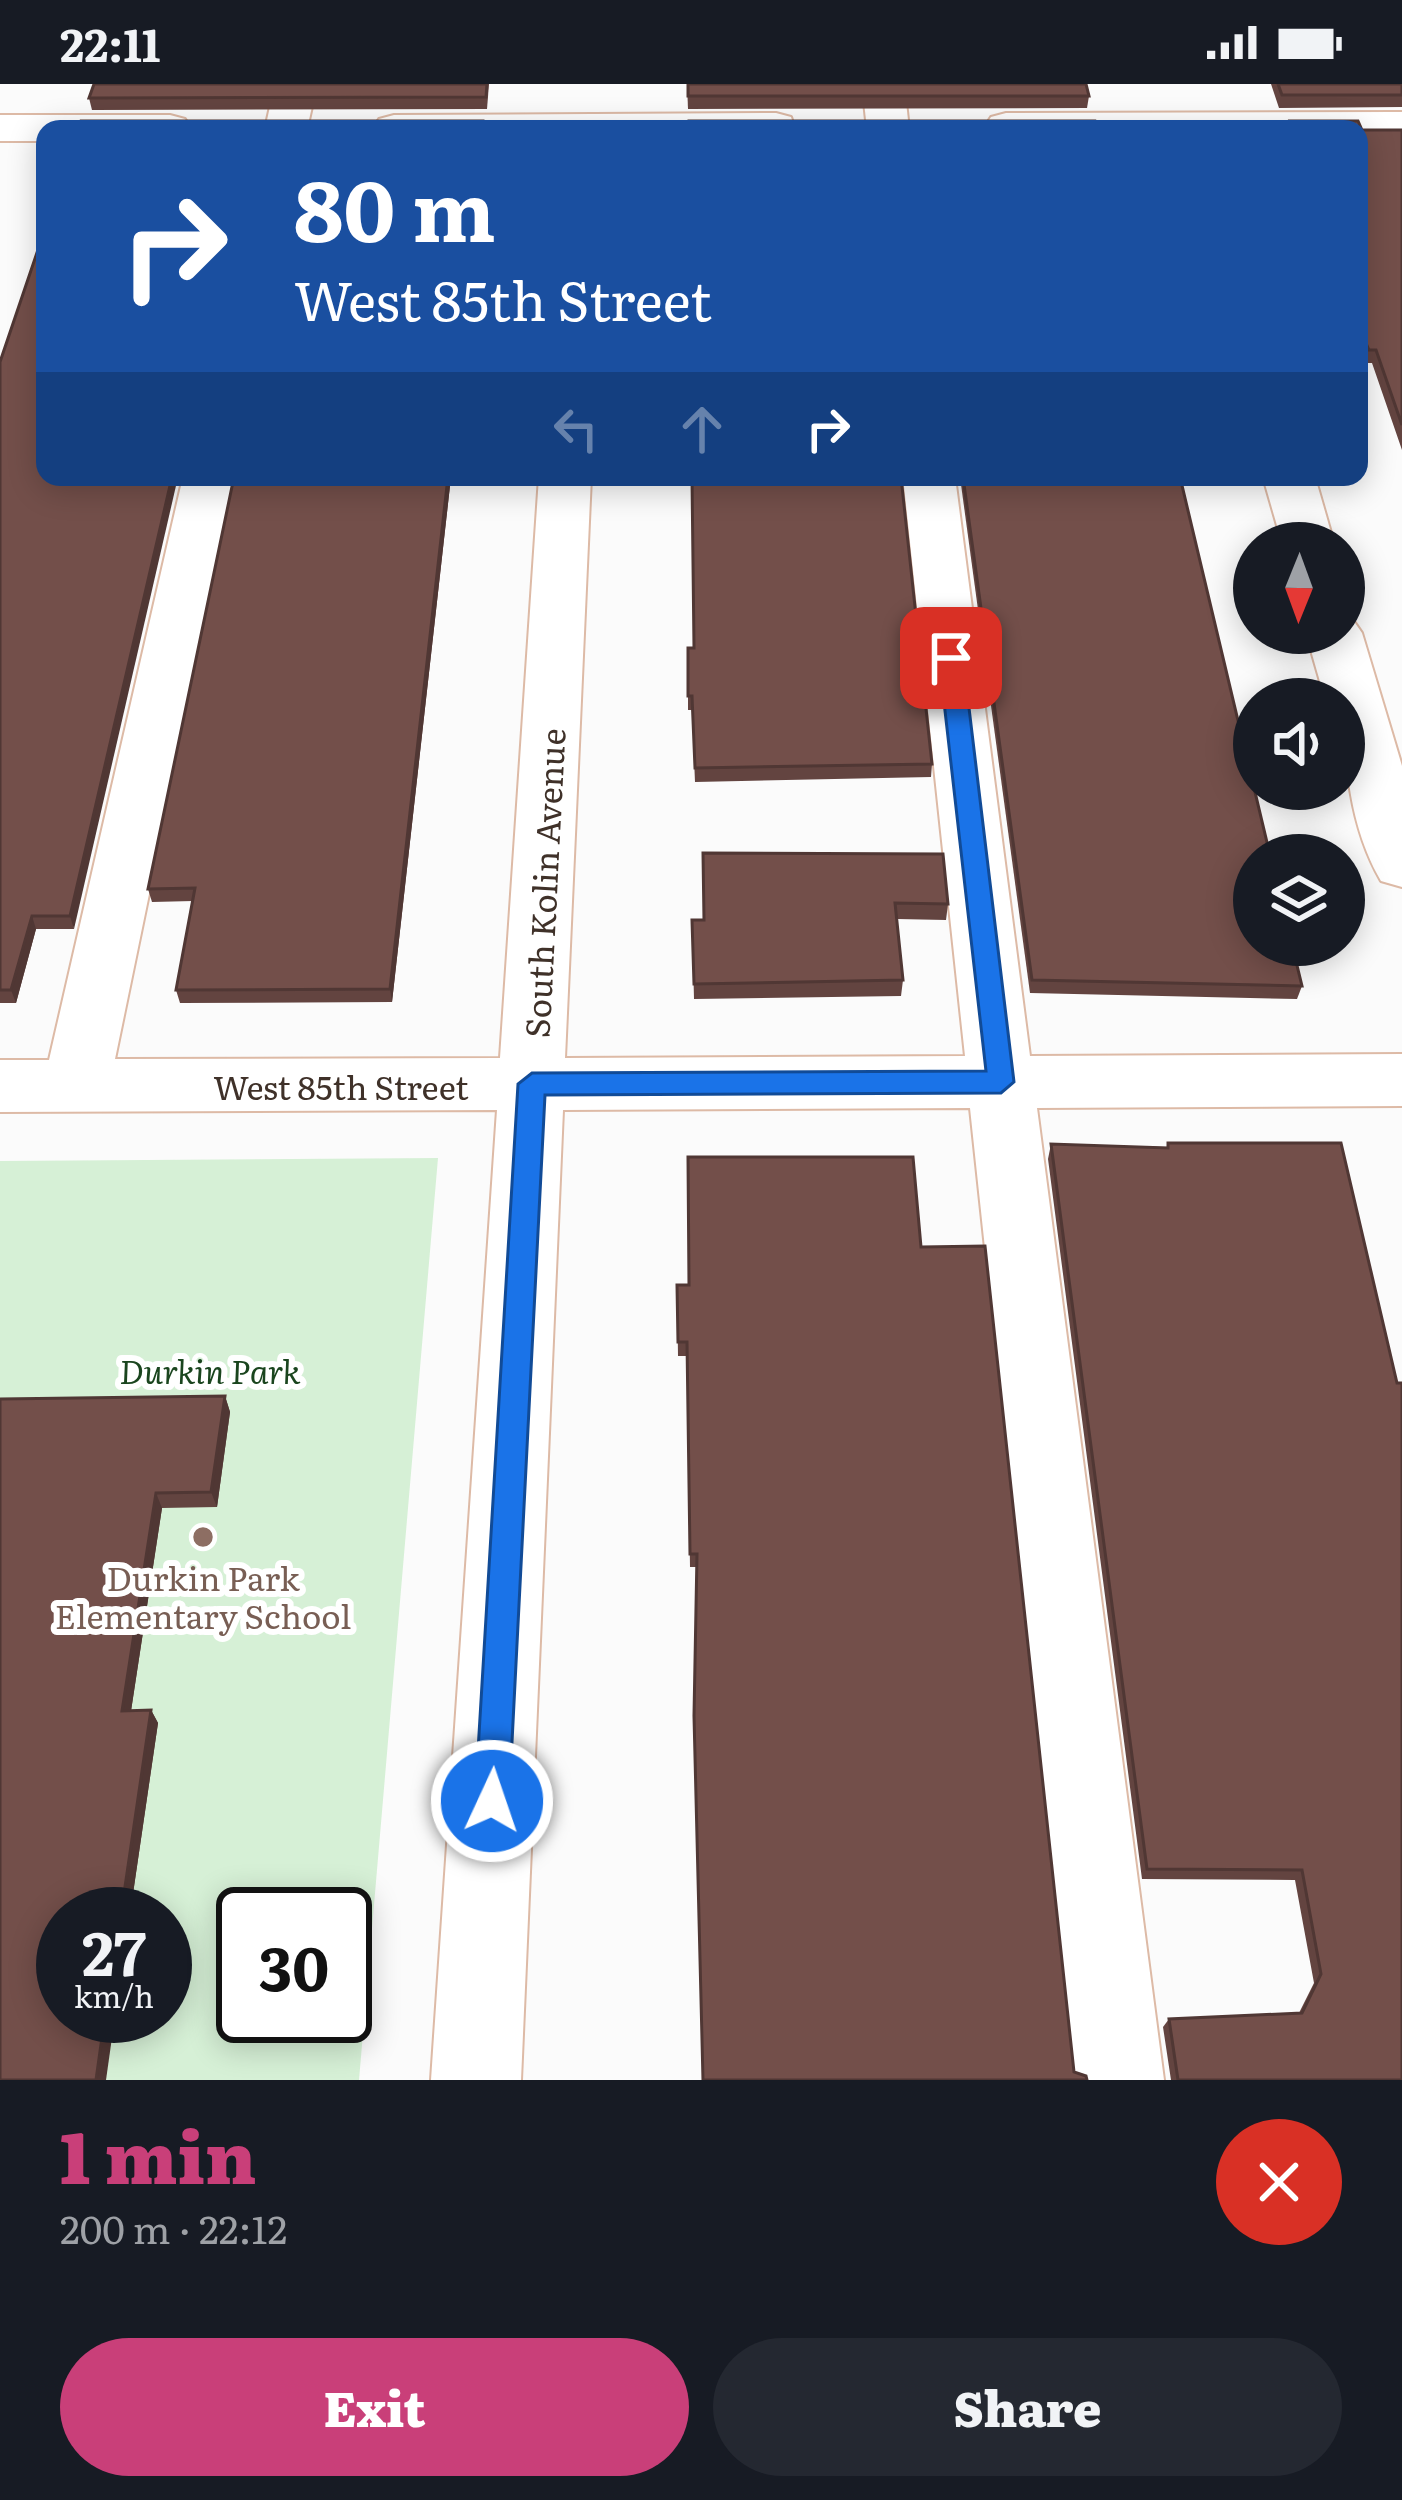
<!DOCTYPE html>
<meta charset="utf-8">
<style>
body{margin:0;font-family:Literata,serif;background:#242831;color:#f1f3f6;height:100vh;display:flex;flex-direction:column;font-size:45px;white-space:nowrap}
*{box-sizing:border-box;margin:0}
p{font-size:39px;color:#9ea1a6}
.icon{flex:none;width:66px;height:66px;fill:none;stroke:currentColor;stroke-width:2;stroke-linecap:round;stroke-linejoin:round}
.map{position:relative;height:1996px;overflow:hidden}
.side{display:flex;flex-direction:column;background:#171b24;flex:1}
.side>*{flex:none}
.guide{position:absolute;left:36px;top:36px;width:1332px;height:366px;border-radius:24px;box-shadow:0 6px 30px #0003;background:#1a4fa0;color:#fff;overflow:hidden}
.needle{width:78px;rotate:181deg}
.buttons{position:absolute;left:1233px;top:438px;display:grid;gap:24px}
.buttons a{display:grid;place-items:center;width:132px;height:132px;border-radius:50%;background:#171b24;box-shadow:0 6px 30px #0003;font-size:60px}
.speed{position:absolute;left:36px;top:1803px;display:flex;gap:24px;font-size:60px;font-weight:700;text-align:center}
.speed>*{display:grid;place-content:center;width:156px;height:156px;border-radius:50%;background:#171b24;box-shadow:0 6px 30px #0003;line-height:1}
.speed small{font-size:30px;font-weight:400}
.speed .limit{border:6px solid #111;border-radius:18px;background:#fff;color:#111}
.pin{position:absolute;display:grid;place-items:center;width:102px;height:102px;color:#fff;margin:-51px;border-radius:24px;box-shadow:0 6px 18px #0006}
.me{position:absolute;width:132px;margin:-66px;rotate:3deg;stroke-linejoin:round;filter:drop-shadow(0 0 9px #0008)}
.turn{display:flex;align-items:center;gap:42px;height:252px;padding:0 60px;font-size:54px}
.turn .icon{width:156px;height:156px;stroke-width:2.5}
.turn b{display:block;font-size:84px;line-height:102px}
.lanes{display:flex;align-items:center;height:114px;padding:0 60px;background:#0003;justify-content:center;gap:60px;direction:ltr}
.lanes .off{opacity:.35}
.round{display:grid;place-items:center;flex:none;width:126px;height:126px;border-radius:63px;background:#242831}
.summary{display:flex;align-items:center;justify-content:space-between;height:204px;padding:0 60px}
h1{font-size:72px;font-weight:800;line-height:90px;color:#c93f79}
.button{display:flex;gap:24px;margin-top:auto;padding:24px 60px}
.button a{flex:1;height:138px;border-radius:72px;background:#c93f79;color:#fff;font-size:48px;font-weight:800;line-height:138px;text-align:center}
.button a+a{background:#242831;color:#f1f3f6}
.status{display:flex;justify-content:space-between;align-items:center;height:84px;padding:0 60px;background:#171b24;direction:ltr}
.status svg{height:33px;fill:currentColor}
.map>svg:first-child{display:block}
</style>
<div class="status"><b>22:11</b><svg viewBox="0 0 49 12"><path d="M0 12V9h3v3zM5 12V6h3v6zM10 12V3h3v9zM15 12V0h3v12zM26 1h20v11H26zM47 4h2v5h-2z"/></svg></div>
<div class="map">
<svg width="1402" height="1996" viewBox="0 0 1402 1996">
<rect width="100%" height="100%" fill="#fbfbfb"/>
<!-- green -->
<path fill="#d6f0d6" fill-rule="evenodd" d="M 438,1074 L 359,1996 L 0,1996 L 0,1077 ZM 63,1830 L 165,1830 L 165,1932 L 63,1932 ZM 243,1830 L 345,1830 L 345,1932 L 243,1932 Z"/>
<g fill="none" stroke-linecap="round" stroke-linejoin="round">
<defs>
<g id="minor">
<path d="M 275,0 L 317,0 L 307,45 L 265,45 Z"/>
<path d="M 862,0 L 904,0 L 909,45 L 867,45 Z"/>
<path d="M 1402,28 L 1402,54 L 1359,54 L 1359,45 L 985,42 L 991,33 L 1006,29 Z"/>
<path d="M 776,29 L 791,33 L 795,45 L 373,44 L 379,35 L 394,31 Z"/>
<path d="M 0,31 L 170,31 L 185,35 L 191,44 L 45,45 L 45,57 L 0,57 Z"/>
<path d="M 183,393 L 235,393 L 115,975 L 500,974 L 539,393 L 591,393 L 565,974 L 965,972 L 903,393 L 955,393 L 1030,972 L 1402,970 L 1402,1022 L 1037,1024 L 1164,1996 L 1074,1996 L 970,1024 L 563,1026 L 521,1996 L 431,1996 L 497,1026 L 0,1028 L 0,976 L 49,976 Z"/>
<path d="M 1263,393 L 1315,393 L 1334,459 L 1282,459 Z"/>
<path d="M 1344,534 L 1353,536 L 1362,549 L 1402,682 L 1402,803 L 1381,797 C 1349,742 1344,676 1344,615 L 1325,615 L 1306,549 L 1344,549 Z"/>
</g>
</defs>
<!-- minor casing -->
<use href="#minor" stroke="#ddbaa6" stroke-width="4"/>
<!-- minor -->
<use href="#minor" fill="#fff" fill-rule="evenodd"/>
</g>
<!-- wall -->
<g fill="#634440">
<path d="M 489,0 L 487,25 L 92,26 L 89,14 Z"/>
<path d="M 687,0 L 1089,12 L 1087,24 L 688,25 Z"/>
<path d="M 1271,0 L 1402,0 L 1402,23 L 1279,24 Z"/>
<path d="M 1290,37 L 1358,37 L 1362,46 L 1402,46 L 1402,366 L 1372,279 L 1365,279 L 1359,264 L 1359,45 L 1288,45 Z"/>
<path d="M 0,278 L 74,845 L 36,845 L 16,919 L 0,919 Z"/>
<path d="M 451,393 L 392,918 L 180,919 L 176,906 L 193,817 L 152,818 L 148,805 Z"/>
<path d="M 960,393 L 1180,393 L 1302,902 L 1297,915 L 1030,909 Z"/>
<path d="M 688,564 L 694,564 L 932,680 L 931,693 L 695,698 L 692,626 L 688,626 Z"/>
<path d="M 703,769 L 948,820 L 946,836 L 897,835 L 903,896 L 901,912 L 694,915 L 692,836 L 704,836 Z"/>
<path d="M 1168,1059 L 1402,1996 L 1171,1996 L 1163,1943 L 1169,1935 L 1299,1929 L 1314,1899 L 1295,1796 L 1142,1795 L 1048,1075 L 1051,1060 L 1167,1063 Z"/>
<path d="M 913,1073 L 703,1996 L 697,1483 L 690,1483 L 687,1272 L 678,1272 L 677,1201 L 689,1201 Z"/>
<path d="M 225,1312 L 230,1328 L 217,1423 L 162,1424 L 131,1627 L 151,1626 L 158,1639 L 130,1830 L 63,1830 L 0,1315 Z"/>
</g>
<!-- shaded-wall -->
<g fill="#503734">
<path d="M 172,393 L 178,393 L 74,845 L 70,832 Z"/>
<path d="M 448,393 L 451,393 L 392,918 L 390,905 Z"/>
<path d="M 32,832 L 36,845 L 16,919 L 11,906 Z"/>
<path d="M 225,1312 L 230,1328 L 217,1423 L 211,1408 Z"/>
<path d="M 156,1409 L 162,1424 L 129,1640 L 122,1627 Z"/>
<path d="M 151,1626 L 158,1639 L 130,1830 L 121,1830 Z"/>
<path d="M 105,1932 L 115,1932 L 106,1996 L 96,1996 Z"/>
</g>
<!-- building -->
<g fill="#734f4a" stroke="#503734" stroke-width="3">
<path d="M 94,0 L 487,0 L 486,13 L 89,14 Z"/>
<path d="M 688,0 L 1086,0 L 1089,12 L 688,12 Z"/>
<path d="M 1278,0 L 1402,0 L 1402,11 L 1282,11 Z"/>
<path d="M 81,37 L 483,37 L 483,45 L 79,45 Z"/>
<path d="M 689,37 L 1095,37 L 1097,45 L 689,45 Z"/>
<path d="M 1290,37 L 1358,37 L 1362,46 L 1402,46 L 1402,341 L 1376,266 L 1369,266 L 1359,243 L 1359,45 L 1293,45 Z"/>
<path d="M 45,145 L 45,393 L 172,393 L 70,832 L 32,832 L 11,906 L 0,906 L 0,278 Z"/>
<path d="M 234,393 L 448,393 L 390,905 L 176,906 L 195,804 L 148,805 Z"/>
<path d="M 692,393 L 901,393 L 932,680 L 695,684 L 692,612 L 688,612 L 688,564 L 694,564 Z"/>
<path d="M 963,393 L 1180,393 L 1270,771 L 1254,771 L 1254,861 L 1292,861 L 1302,902 L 1032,896 Z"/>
<path d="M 703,769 L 943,770 L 948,820 L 895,819 L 903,896 L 694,900 L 692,836 L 704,836 Z"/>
<path d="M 1168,1059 L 1341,1059 L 1397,1299 L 1402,1299 L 1402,1996 L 1178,1996 L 1169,1935 L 1302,1929 L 1321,1890 L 1302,1786 L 1147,1785 L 1051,1060 L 1168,1064 Z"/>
<path d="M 688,1073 L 913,1073 L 921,1163 L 985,1162 L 1074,1988 L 1086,1992 L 1087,1996 L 703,1996 L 694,1632 L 697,1470 L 690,1470 L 687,1258 L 678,1258 L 677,1201 L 689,1201 Z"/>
<path d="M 225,1312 L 211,1408 L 156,1409 L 122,1627 L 151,1626 L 121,1830 L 63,1830 L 63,1932 L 105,1932 L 96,1996 L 0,1996 L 0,1315 Z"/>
</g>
<!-- route -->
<path fill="#1a73e8" stroke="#114b97" stroke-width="3" d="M 951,566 L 963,574 L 1014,998 L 1001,1009 L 545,1011 L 509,1717 L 504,1729 L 492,1734 L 480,1729 L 475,1717 L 518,1000 L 532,989 L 986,987 L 939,574 Z"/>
<!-- markers -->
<circle fill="#8d6e63" stroke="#fff" stroke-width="4.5" cx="203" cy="1453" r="12"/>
<g text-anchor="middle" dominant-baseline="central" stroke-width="12" stroke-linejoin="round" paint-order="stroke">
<!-- street labels -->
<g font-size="33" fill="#3f3129" stroke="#fff">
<text transform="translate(543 799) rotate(-87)">South Kolin Avenue</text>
<text x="341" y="1001">West 85th Street</text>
</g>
<!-- park labels -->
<g font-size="33" font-style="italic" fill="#1a451e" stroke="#fff">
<text x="210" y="1285">Durkin Park</text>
</g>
<!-- education labels -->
<g font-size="33" fill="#785e54" stroke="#fff">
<text x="203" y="1492">Durkin Park<tspan x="203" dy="38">Elementary School</tspan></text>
</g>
</g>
</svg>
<div class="buttons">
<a><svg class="needle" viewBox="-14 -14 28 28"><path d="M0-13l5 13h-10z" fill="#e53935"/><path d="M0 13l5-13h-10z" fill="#9ea1a6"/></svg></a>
<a><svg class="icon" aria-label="sound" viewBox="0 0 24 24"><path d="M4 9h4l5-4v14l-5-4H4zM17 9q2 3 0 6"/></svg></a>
<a><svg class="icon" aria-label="layers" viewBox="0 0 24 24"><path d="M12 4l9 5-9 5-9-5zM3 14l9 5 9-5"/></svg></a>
</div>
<div class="speed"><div>27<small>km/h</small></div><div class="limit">30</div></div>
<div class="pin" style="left:951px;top:574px;background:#d93025"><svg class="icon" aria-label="arrive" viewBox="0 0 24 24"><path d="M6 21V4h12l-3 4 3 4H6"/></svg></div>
<svg class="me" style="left:492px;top:1717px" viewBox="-20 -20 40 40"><circle r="17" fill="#1a73e8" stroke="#fff" stroke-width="3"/><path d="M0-11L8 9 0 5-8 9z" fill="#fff"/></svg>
<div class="guide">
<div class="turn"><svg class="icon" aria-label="right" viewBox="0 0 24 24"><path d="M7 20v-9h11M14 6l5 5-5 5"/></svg><div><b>80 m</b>West 85th Street</div></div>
<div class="lanes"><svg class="icon off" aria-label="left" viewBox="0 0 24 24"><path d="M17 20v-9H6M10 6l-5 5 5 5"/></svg><svg class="icon off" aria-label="ahead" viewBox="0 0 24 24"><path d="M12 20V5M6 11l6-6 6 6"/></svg><svg class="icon" aria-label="right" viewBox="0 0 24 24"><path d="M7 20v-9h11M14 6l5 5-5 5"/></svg></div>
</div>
</div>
<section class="side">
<div class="summary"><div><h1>1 min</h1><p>200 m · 22:12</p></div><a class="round" style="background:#d93025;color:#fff"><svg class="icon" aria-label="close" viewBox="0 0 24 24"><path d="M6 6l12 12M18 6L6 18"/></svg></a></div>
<div class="button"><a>Exit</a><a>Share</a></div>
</section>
